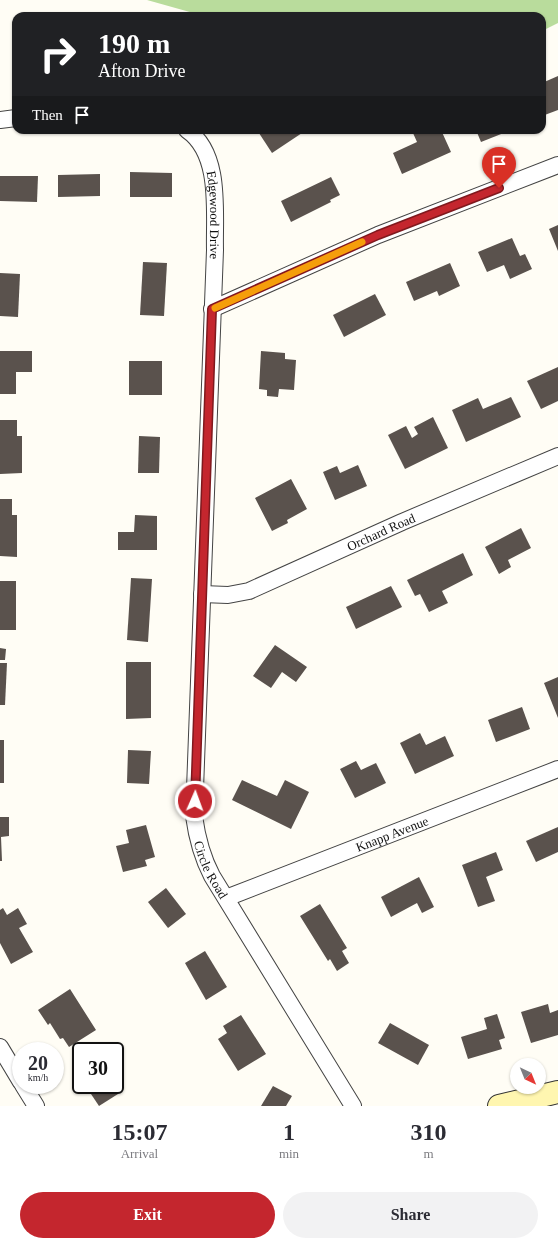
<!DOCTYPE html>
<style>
body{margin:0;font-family:"Times New Roman",serif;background:#f2f2f3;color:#2b2b33;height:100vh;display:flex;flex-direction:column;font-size:15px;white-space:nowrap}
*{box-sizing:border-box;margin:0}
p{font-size:13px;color:#7c7c81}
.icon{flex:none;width:22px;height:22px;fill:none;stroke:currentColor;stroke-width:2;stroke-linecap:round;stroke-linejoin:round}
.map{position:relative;height:1106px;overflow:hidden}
.side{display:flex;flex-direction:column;background:#fff;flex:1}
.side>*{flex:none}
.top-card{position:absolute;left:12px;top:12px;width:534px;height:122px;border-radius:12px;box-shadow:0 1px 3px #0004;background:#202124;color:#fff;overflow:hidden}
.needle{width:26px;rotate:137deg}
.controls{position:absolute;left:510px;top:1058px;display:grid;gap:8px}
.controls a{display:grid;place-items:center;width:36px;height:36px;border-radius:50%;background:#fff;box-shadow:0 1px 3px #0004;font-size:20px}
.speed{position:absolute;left:12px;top:1042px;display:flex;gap:8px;font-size:20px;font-weight:700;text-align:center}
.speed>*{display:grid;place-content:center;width:52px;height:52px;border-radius:50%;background:#fff;box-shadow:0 1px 3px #0004;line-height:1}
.speed small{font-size:10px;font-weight:400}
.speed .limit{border:2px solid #111;border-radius:6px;background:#fff;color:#111}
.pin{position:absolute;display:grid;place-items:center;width:34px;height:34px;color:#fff;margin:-41px -17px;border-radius:50% 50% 50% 0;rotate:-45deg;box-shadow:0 0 4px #0007}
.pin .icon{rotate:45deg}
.me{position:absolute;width:44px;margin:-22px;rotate:2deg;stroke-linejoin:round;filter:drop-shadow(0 0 3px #0008)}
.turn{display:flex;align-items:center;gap:14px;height:84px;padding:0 20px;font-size:18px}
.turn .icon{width:52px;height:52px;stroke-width:2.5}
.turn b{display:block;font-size:28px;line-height:34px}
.then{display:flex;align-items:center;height:38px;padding:0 20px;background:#0003;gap:8px;font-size:15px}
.eta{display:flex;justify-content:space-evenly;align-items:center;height:68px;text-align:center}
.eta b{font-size:24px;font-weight:700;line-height:28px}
.button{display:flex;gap:8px;margin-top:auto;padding:8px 20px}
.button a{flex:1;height:46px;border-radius:24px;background:#c4262e;color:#fff;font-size:16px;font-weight:700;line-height:46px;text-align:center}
.button a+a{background:#f2f2f3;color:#2b2b33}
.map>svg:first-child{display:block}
</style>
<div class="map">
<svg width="558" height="1106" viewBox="0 0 558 1106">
<rect width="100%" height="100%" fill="#fffdf5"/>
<!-- forest -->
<path fill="#b9dc9c" d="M 147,0 L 558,0 L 558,23 L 542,31 L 542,16 L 204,16 Z"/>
<!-- building -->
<g fill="#5a524d">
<path d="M 558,76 L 558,110 L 542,116 L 542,83 Z"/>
<path d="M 257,130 L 304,130 L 305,131 L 272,153 Z"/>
<path d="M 419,130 L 441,130 L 451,152 L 402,174 L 393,153 L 417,142 L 413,133 Z"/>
<path d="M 476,130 L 511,130 L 481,142 Z"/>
<path d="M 130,172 L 172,173 L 172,197 L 130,197 Z"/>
<path d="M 100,174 L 100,196 L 58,197 L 58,175 Z"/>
<path d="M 0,176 L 38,176 L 37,202 L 0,201 Z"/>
<path d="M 331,177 L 340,195 L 330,200 L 331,202 L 291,222 L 281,201 Z"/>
<path d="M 558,225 L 558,251 L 549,229 Z"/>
<path d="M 512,238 L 520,256 L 525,254 L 532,269 L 510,279 L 504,265 L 487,272 L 478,252 Z"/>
<path d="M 143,262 L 167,263 L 164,316 L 140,315 Z"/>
<path d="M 450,263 L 460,286 L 439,296 L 437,291 L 414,301 L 406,282 Z"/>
<path d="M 0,273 L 20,274 L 18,317 L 0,316 Z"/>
<path d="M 375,294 L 386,315 L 344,337 L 333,315 Z"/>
<path d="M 0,351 L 32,351 L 32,372 L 16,372 L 16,394 L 0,394 Z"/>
<path d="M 261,351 L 285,353 L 285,359 L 296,360 L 294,390 L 279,389 L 278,397 L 267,396 L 267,390 L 259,389 Z"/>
<rect x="129" y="361" width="33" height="34"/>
<path d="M 558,367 L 558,401 L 541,409 L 527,381 Z"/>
<path d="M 511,397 L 521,417 L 466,442 L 452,410 L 478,398 L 483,409 Z"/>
<path d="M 433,417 L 448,448 L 405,469 L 388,435 L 406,426 L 412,438 L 418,434 L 414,427 Z"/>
<path d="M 0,420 L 17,420 L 17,436 L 22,436 L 22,473 L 0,474 Z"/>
<path d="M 139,436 L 160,437 L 159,473 L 138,473 Z"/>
<path d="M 358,465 L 367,486 L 335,500 L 323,472 L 337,466 L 340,473 Z"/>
<path d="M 291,479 L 307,509 L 287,520 L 288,523 L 272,531 L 255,498 Z"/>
<path d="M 0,499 L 12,499 L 12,515 L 17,515 L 17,557 L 0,556 Z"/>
<path d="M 135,515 L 157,516 L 157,550 L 118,550 L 118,532 L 134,532 Z"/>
<path d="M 521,528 L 531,548 L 508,560 L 511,567 L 499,574 L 485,547 Z"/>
<path d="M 463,553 L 473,575 L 442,591 L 448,603 L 429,612 L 420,594 L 415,596 L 407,580 Z"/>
<path d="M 131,578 L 152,579 L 148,642 L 127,640 Z"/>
<rect x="0" y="581" width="16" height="49"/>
<path d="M 391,586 L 402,607 L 356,629 L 346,607 Z"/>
<path d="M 275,645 L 307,667 L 296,682 L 282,672 L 271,688 L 253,676 Z"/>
<path d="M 0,648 L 6,649 L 5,660 L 0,660 Z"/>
<path d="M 126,662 L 151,662 L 151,718 L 126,719 Z"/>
<path d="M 0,663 L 7,663 L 5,705 L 0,705 Z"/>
<path d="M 558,677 L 558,718 L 544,683 Z"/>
<path d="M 522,707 L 530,729 L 496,742 L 488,720 Z"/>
<path d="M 420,733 L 426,745 L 445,736 L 454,756 L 415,774 L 400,743 Z"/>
<rect x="0" y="740" width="4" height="43"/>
<path d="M 128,750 L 151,751 L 149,784 L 127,783 Z"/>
<path d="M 356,761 L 361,770 L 376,763 L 386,783 L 355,798 L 340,769 Z"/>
<path d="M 242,780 L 277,796 L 285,780 L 309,792 L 291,829 L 232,800 Z"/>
<path d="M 0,817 L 9,817 L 9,836 L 1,837 L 2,861 L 0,861 Z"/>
<path d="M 146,825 L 155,857 L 145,860 L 147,866 L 123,872 L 116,846 L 129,843 L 126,830 Z"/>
<path d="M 558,827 L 558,852 L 536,862 L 526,841 Z"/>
<path d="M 496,852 L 503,870 L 486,877 L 495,901 L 478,907 L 462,865 Z"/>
<path d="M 419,877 L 434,907 L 422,913 L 417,903 L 391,917 L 381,897 Z"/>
<path d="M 166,888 L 186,914 L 168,928 L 148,902 Z"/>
<path d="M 320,904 L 347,948 L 342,951 L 349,963 L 337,971 L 330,959 L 328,961 L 300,916 Z"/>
<path d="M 3,908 L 7,915 L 18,908 L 27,924 L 19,928 L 33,952 L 11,964 L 0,943 L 0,910 Z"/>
<path d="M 205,951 L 227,987 L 206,1000 L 185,963 Z"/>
<path d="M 70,989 L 96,1030 L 69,1047 L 63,1038 L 60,1039 L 50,1023 L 48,1025 L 38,1010 Z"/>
<path d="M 548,1004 L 550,1013 L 558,1010 L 558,1035 L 531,1043 L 521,1012 Z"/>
<path d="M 497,1014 L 505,1038 L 499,1040 L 502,1049 L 468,1059 L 461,1037 L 487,1029 L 484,1018 Z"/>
<path d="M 241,1015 L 266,1054 L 238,1071 L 218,1039 L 227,1033 L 223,1026 Z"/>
<path d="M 390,1023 L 429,1045 L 418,1065 L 378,1043 Z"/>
<path d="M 85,1085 L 112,1085 L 118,1094 L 99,1106 Z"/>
<path d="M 273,1086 L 292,1096 L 286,1106 L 261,1106 Z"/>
</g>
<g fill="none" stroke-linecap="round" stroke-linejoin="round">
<defs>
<g id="street">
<path d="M 0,120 L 16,118"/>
<path id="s1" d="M 187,130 C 222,154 214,213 215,250 L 194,816 C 197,838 202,857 212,876 L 353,1106"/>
<path d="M 212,309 L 378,235 L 558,165"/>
<path id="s2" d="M 202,594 L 228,595 L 249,591 L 402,522 L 558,456"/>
<path id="s3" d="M 226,898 L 558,769"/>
<path d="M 0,1047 L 21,1082"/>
<path d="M 23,1085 L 36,1106"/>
</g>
<path id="secondary" d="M 499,1106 L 558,1092"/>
</defs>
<!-- street casing -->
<use href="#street" stroke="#444" stroke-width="18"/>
<!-- secondary casing -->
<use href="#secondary" stroke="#333" stroke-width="24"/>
<!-- street -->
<use href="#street" stroke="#fff" stroke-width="16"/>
<!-- secondary -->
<use href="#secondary" stroke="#fff6b0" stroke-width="22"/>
</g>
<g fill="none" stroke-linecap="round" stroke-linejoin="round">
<defs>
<path id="route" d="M 195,801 L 212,309 L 378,235 L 499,188"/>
</defs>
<!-- route casing -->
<use href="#route" stroke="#7f191e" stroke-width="10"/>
<!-- route -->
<use href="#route" stroke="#c4262e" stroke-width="7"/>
<!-- slow -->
<path stroke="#f59e0b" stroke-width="7" d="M 215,308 L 362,242"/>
</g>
<g text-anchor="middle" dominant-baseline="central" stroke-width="4" stroke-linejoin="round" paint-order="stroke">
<!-- street labels -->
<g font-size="13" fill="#111" stroke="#fff">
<text stroke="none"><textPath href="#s1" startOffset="93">Edgewood Drive</textPath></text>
<text stroke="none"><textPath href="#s2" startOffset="192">Orchard Road</textPath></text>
<text stroke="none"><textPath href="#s3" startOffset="178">Knapp Avenue</textPath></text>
<text stroke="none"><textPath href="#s1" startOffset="751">Circle Road</textPath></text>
</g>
</g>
</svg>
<div class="controls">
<a><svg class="needle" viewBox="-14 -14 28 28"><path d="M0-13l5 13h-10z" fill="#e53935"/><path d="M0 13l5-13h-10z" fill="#7c7c81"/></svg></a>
</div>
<div class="speed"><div>20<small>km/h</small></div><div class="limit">30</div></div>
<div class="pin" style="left:499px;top:188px;background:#d93025"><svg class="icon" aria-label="arrive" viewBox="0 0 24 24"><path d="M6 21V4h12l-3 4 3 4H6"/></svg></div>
<svg class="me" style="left:195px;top:801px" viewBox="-20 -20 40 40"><circle r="17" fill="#c4262e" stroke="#fff" stroke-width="3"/><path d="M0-11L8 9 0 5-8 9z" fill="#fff"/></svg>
<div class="top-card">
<div class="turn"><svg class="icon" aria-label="right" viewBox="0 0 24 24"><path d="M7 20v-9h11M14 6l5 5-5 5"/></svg><div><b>190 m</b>Afton Drive</div></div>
<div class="then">Then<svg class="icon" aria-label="arrive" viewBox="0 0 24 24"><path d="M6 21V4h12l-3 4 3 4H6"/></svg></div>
</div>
</div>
<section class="side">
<div class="eta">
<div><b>15:07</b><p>Arrival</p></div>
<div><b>1</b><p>min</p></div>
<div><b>310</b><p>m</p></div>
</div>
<div class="button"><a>Exit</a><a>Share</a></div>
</section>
